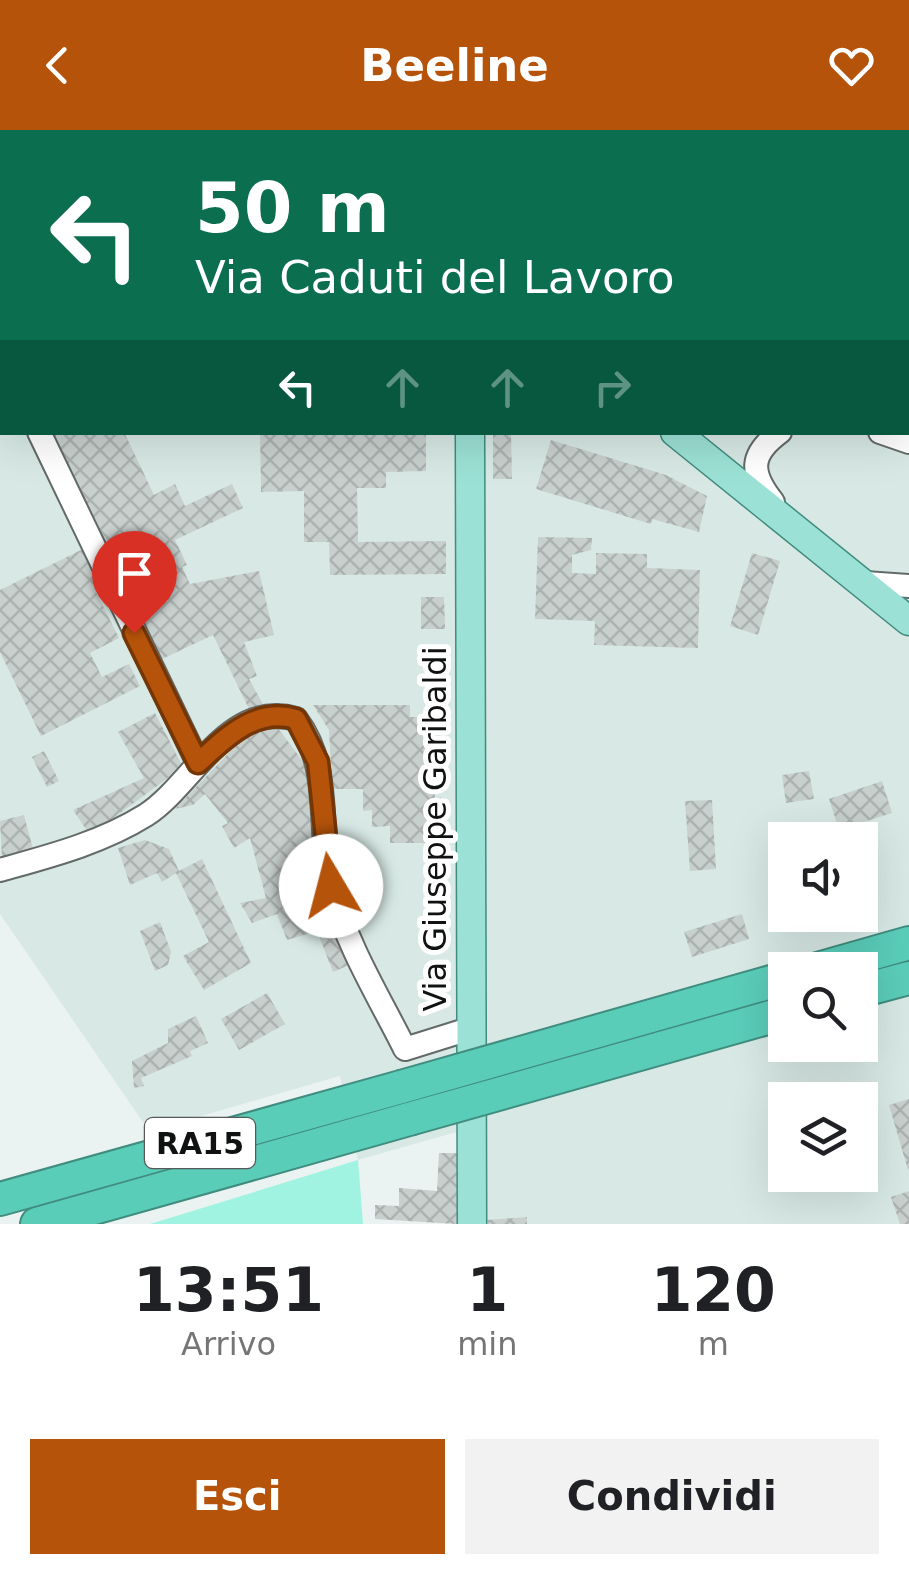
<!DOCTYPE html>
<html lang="it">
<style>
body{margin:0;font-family:"DejaVu Sans",sans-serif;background:#f2f2f2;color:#202124;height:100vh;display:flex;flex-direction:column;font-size:38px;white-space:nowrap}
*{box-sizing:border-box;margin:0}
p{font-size:32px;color:#757577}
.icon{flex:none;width:55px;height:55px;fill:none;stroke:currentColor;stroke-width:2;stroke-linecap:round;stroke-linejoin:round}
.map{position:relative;height:1094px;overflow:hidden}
.side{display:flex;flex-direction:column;background:#fff;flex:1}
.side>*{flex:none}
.guide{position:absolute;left:0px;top:0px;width:910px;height:305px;box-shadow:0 10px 40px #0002;background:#0b6e4f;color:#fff;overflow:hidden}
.buttons{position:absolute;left:768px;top:692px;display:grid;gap:20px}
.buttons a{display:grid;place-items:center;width:110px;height:110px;border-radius:0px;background:#fff;box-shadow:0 10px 40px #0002;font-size:50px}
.pin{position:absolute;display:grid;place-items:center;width:85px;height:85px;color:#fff;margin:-102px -42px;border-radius:50% 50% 50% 0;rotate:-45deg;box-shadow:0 0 10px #0007}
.pin .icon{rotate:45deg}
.me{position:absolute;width:110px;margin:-55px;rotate:352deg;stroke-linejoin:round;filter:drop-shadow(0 0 8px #0008)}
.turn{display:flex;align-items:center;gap:35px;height:210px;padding:0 30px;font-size:45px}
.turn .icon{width:130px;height:130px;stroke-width:2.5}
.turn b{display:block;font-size:70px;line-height:85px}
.lanes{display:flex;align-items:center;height:95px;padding:0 30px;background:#0003;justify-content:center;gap:50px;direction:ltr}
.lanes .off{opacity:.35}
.eta{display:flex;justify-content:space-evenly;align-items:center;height:170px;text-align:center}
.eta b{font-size:60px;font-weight:600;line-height:70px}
.action{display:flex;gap:20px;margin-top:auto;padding:20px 30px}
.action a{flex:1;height:115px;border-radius:0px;background:#b45309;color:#fff;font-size:40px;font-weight:600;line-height:115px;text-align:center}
.action a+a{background:#f2f2f2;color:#202124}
header{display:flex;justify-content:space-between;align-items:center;height:130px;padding:0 30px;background:#b45309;color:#fff;font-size:45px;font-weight:600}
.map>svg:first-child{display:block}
</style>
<header><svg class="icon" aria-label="back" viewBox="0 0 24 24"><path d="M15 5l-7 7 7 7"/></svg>Beeline<svg class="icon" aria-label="heart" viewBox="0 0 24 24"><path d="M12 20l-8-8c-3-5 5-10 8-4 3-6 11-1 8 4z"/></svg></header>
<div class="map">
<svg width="909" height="1094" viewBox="0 0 909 1094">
<defs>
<pattern id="building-cross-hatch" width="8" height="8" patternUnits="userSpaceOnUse" patternTransform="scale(2.5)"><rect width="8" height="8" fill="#c8d0ce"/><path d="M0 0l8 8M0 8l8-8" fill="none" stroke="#abb2b0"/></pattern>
</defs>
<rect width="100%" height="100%" fill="#eaf3f1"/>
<!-- built -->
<path fill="#d8e9e5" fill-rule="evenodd" d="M 0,0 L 909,0 L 909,1094 L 527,1094 L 526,1087 L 457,1094 L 460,1001 L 358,1030 L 340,946 L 149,1001 L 0,784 ZM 2,2 L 908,2 L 908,302 L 2,302 ZM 785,710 L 860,710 L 860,785 L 785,785 ZM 785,840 L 860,840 L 860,915 L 785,915 ZM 785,970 L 860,970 L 860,1045 L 785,1045 Z"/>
<!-- grass -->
<path fill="#a0f3e1" d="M 358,1030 L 363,1094 L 150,1094 Z"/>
<!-- building -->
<g fill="url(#building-cross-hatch)">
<path d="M 52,302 L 124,302 L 154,365 L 175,354 L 185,376 L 232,354 L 243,378 L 175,410 L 187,435 L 182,437 L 190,454 L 259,441 L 274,505 L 244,512 L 257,546 L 249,549 L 264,576 L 250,581 L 213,505 L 160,530 Z"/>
<path d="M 260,302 L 426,302 L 426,341 L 386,342 L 386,358 L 357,358 L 358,412 L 446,411 L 446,444 L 330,445 L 329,412 L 304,412 L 304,361 L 261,362 Z"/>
<path d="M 493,304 L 511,304 L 512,349 L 493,349 Z"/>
<path d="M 551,310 L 666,345 L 707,366 L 699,402 L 652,389 L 651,394 L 536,359 Z"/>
<path d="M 538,407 L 592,408 L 591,420 L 572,425 L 572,443 L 596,444 L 596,423 L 647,424 L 647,438 L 700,440 L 698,518 L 594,515 L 595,491 L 535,489 Z"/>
<path d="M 83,419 L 102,456 L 95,460 L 119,508 L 90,523 L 102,547 L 129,534 L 140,556 L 41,606 L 0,522 L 0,460 Z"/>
<path d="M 752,423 L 780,431 L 758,505 L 730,496 Z"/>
<path d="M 421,467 L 444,467 L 445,499 L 421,499 Z"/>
<path d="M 313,575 L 410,575 L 410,587 L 440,588 L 440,641 L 427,641 L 427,660 L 435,660 L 435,668 L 441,667 L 442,696 L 434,697 L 434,713 L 390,713 L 390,696 L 372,697 L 372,680 L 363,681 L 363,659 L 332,659 L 329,600 Z"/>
<path d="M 155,583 L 183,637 L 90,705 L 73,680 L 144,648 L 118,602 Z"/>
<path d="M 277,597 L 305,634 L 315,660 L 311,695 L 320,756 L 349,835 L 333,842 L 317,801 L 287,810 L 277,784 L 252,793 L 240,773 L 266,768 L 250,708 L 234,718 L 222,696 L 228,693 L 205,664 L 193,675 L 175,679 L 246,605 Z"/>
<path d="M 44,621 L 59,651 L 47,657 L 32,627 Z"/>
<path d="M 809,641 L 814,669 L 786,673 L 782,645 Z"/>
<path d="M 882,651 L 892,683 L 839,700 L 829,669 Z"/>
<path d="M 712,670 L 716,739 L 690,741 L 685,671 Z"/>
<path d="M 24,685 L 33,719 L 2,728 L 0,691 Z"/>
<path d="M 145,710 L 169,719 L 179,741 L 202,729 L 251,833 L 204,860 L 183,826 L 209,812 L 176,743 L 162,752 L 157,743 L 130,755 L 118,718 Z"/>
<path d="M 742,784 L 749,809 L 692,827 L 684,802 Z"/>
<path d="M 160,792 L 171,822 L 168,835 L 155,841 L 140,801 Z"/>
<path d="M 267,863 L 285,894 L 239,920 L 221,889 Z"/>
<path d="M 196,886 L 208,913 L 190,921 L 192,926 L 141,948 L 144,956 L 134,958 L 132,931 L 168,913 L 168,899 Z"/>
<path d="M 909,969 L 909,1039 L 908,1040 L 889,975 Z"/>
<path d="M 439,1023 L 457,1023 L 457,1094 L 375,1089 L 375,1075 L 399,1076 L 399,1058 L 437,1061 Z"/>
<path d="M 909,1061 L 909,1094 L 900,1094 L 891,1067 Z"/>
<path d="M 527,1087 L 527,1094 L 488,1094 L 487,1090 Z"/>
</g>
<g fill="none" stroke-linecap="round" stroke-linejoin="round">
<defs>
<g id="minor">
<path d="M 225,0 L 226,2"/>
<path d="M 908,158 L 909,157"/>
<path d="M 0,219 L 2,224"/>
<path d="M 908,256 L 909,251"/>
<path d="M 39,302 L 198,633"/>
<path d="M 880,302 L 909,312"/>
<path d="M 773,372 C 750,343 749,325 780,302"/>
<path d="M 865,453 L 909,456"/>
<path d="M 0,740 C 50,726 101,713 146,685 C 193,655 228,569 296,589 C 334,639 316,701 332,759 C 347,816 379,867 405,919 L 469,899"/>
</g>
<g id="major">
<path d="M 466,0 L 466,2"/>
<path d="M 496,0 L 496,2"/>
<path d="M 470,302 L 472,1094"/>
<path d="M 675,302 L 909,491"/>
</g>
<g id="highway">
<path d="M 814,840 L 909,813"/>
<path d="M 860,861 L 909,848"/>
<path d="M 0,1069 L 401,957"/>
<path d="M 37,1094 L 409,989"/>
</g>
</defs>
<!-- minor casing -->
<use href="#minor" stroke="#636a68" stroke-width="26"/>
<!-- major casing -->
<use href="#major" stroke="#408c7f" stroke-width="31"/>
<!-- highway casing -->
<use href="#highway" stroke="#408c7f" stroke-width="36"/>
<!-- minor -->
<use href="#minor" stroke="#fff" stroke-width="22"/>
<!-- major -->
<use href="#major" stroke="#9ce1d5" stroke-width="28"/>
<!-- highway -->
<use href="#highway" stroke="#5acdb9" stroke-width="32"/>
<defs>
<g id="highway-bridge">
<path d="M 401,957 L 785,848"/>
<path d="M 409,989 L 785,883"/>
</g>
</defs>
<!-- highway-bridge casing -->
<use href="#highway-bridge" stroke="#408c7f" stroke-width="36" stroke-linecap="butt"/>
<!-- highway-bridge -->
<use href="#highway-bridge" stroke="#5acdb9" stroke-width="32"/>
</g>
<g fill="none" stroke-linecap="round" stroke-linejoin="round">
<defs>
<path id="route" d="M 134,503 L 198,633 C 226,607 256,577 296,589 L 318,632 L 331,756"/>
</defs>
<!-- route casing -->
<use href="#route" stroke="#753606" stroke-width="25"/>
<!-- route -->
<use href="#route" stroke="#b45309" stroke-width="18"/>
</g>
<g text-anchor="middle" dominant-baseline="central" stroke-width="10" stroke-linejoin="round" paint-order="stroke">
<!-- shield labels -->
<rect fill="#fff" stroke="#585959" stroke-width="2.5" x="145" y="988" width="110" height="50" rx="8"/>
<g font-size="30" font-weight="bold" fill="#101212">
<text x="200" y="1013">RA15</text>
</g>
<!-- street labels -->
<g font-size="32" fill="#101212" stroke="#fff">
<text transform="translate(435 699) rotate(-90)">Via Giuseppe Garibaldi</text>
</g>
</g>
</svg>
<div class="buttons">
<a><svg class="icon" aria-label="sound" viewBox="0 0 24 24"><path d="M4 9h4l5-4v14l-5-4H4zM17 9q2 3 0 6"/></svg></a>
<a><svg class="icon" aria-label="search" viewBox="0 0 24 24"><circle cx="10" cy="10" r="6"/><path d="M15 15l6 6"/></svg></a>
<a><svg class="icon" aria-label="layers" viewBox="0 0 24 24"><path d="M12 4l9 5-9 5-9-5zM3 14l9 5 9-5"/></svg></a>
</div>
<div class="pin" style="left:134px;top:503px;background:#d93025"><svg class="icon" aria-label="arrive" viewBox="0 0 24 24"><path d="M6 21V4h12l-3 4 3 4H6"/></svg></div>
<svg class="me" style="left:331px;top:756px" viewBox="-20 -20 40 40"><circle r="19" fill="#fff"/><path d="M0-13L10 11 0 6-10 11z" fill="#b45309"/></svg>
<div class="guide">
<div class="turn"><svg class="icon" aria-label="left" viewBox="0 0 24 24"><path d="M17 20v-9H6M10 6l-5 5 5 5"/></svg><div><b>50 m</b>Via Caduti del Lavoro</div></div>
<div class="lanes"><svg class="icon" aria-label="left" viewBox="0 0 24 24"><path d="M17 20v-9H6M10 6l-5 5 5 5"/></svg><svg class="icon off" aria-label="ahead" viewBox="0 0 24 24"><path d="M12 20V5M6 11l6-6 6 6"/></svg><svg class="icon off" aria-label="ahead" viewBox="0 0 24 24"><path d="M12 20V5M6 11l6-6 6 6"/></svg><svg class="icon off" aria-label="right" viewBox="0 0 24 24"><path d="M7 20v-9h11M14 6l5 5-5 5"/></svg></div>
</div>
</div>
<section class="side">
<div class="eta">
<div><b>13:51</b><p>Arrivo</p></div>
<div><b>1</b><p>min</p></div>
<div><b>120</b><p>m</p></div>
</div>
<div class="action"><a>Esci</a><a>Condividi</a></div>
</section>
